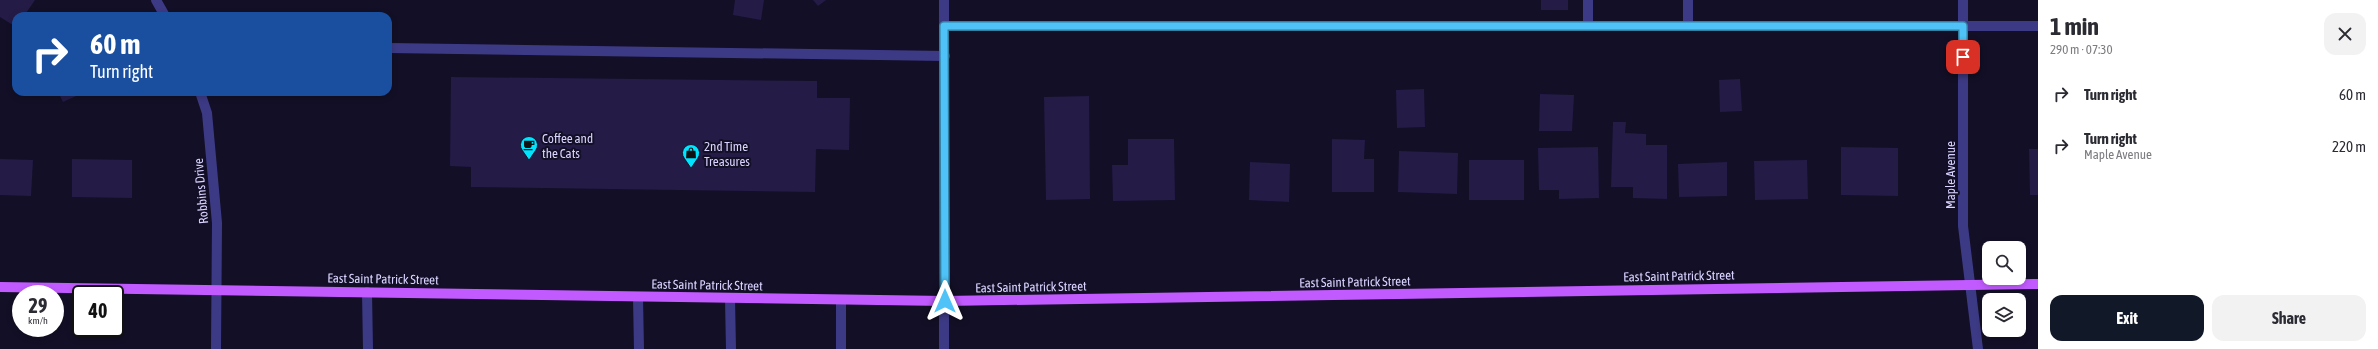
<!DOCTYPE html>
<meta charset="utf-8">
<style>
body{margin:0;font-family:"Asap Condensed",sans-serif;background:#f2f2f3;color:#2b2b33;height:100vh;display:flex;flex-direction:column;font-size:15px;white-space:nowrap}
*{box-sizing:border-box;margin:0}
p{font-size:13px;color:#7c7c81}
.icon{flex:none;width:22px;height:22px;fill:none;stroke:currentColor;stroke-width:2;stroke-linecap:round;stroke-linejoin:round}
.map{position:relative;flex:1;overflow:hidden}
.details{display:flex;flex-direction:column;background:#fff;width:340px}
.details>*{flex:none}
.top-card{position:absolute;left:12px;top:12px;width:380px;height:84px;border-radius:12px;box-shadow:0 2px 6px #0003;background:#1a4fa0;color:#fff;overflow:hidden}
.buttons{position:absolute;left:1982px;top:241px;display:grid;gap:8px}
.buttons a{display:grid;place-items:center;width:44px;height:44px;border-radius:8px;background:#fff;box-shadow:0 2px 6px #0003;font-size:20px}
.speed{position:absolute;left:12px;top:285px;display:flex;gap:8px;font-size:20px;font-weight:700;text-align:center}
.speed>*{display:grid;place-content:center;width:52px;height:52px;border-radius:50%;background:#fff;box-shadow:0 2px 6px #0003;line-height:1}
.speed small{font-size:10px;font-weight:400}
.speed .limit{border:2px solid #111;border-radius:6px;background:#fff;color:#111}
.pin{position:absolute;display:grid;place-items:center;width:34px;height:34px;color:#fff;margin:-17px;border-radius:8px;box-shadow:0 2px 6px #0006}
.me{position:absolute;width:44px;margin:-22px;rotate:0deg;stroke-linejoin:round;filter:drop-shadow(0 0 3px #0008)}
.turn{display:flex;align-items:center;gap:14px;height:84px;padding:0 12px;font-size:18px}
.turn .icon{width:52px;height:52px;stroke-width:2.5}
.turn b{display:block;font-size:28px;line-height:34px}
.round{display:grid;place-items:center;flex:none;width:42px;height:42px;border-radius:12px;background:#f2f2f3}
.head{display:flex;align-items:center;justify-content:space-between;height:68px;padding:0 12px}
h1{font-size:24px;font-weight:700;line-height:30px}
.primary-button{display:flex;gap:8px;margin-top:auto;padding:8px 12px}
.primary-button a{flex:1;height:46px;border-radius:12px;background:#111827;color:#fff;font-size:16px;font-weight:700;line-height:46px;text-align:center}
.primary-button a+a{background:#f2f2f3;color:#2b2b33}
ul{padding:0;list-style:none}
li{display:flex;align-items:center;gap:12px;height:52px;padding:0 12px}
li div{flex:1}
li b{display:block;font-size:15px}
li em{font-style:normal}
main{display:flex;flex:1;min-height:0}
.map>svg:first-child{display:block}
</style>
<main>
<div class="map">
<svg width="2038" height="349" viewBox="0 0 2038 349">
<rect width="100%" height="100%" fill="#130f26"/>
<!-- building -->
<g fill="#241b47">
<path d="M 0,0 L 35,0 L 24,16 L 16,16 L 16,27 L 0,17 Z"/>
<path d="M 735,0 L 764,0 L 761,20 L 733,15 Z"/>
<path d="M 813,0 L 826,0 L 818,6 Z"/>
<rect x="1541" y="0" width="27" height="10"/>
<path d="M 451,77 L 817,81 L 817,98 L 850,98 L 849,150 L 816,149 L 815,192 L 471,187 L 471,167 L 450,166 Z"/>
<path d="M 1740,79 L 1742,111 L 1720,112 L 1719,80 Z"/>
<path d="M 1424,89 L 1425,127 L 1397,128 L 1396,90 Z"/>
<path d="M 58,92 L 85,92 L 63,102 Z"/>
<path d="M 1540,94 L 1574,95 L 1572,131 L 1539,131 Z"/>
<path d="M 1089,96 L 1090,199 L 1046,200 L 1044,97 Z"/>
<path d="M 1613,122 L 1626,122 L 1625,133 L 1646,134 L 1646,145 L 1667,145 L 1667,199 L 1633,198 L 1633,187 L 1611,187 Z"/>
<path d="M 1128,139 L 1174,139 L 1175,200 L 1113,201 L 1112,165 L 1128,165 Z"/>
<path d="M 1332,139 L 1365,140 L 1364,159 L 1374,159 L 1374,192 L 1332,192 Z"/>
<path d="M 1598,147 L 1599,198 L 1559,199 L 1559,190 L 1539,190 L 1538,148 Z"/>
<path d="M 1841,147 L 1898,148 L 1898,196 L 1841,195 Z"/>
<path d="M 2029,149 L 2038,149 L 2038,195 L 2030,195 Z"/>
<path d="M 1399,151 L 1458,153 L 1457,194 L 1398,192 Z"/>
<path d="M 0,159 L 33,160 L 31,196 L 0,195 Z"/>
<path d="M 72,159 L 132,160 L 132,198 L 72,197 Z"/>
<rect x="1469" y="160" width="55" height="40"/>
<path d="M 1807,160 L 1808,199 L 1755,200 L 1754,161 Z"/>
<path d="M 1250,162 L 1290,164 L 1289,202 L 1249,200 Z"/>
<path d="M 1727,162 L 1727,196 L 1679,197 L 1678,164 Z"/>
</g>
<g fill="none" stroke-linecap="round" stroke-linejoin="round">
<!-- minor -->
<g stroke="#3d3a85" stroke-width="10">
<path d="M 156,0 L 165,16"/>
<path d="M 1588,0 L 1588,26"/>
<path d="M 1688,0 L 1688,26"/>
<path d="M 1963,0 L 1963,226 L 1978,349"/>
<path d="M 944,26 L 2038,26"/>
<path d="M 388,48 L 945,56"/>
<path d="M 200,92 L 207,113 L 217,223 L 216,349"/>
<path d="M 367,292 L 368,349"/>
<path d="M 638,297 L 639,349"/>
<path d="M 730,298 L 731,349"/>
<path d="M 841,300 L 841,349"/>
<path d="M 944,349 L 944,0"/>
</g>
<!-- major -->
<path stroke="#c25bff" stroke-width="10" d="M 0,287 L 945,301 L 2038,284"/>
</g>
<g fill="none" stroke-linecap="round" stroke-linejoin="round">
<defs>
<path id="route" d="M 945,301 L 944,26 L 1963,26 L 1963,57"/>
</defs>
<!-- route casing -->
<use href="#route" stroke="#337fa1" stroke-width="10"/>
<!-- route -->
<use href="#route" stroke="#4fc3f7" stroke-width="7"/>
</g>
<!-- icons -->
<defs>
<symbol id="cafe-pin" viewBox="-11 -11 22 30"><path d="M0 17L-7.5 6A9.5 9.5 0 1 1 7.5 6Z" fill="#00e5ff" stroke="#130f26"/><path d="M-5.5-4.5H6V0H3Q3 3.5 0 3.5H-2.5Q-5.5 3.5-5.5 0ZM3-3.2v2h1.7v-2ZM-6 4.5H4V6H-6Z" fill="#111"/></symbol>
<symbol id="shop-pin" viewBox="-11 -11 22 30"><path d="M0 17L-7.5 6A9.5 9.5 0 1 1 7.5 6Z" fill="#00e5ff" stroke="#130f26"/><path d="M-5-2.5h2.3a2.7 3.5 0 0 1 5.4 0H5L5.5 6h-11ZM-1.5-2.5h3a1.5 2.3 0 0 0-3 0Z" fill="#111"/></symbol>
</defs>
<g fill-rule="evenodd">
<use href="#cafe-pin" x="519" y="135" width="20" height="27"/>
<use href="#shop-pin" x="681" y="143" width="20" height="27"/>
</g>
<g text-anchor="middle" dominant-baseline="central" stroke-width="4" stroke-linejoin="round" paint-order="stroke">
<!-- poi labels -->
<g font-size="13" fill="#d9d4ff" stroke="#130f26" text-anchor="start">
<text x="542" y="138">Coffee and<tspan x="542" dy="15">the Cats</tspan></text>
<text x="704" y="146">2nd Time<tspan x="704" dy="15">Treasures</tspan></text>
</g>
<!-- street labels -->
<g font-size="13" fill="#d9d4ff" stroke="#130f26">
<text transform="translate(1950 175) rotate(-90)">Maple Avenue</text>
<text transform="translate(201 191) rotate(-95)">Robbins Drive</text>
<text transform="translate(1679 276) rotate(-1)">East Saint Patrick Street</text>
<text transform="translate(383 279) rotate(1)">East Saint Patrick Street</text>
<text transform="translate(1355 282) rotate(-1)">East Saint Patrick Street</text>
<text transform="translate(707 285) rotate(1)">East Saint Patrick Street</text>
<text transform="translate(1031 287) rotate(-1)">East Saint Patrick Street</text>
</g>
</g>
</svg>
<div class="buttons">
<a><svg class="icon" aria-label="search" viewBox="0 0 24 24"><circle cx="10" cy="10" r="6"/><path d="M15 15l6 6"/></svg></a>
<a><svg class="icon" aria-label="layers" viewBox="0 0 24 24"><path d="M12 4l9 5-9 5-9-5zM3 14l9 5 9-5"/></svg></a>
</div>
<div class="speed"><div>29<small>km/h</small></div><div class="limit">40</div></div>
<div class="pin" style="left:1963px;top:57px;background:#d93025"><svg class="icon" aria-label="arrive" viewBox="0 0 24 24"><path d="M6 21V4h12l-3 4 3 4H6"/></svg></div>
<svg class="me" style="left:945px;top:301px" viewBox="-20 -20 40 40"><path d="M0-17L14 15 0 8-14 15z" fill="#4fc3f7" stroke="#fff" stroke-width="4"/></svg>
<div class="top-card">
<div class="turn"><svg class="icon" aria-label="right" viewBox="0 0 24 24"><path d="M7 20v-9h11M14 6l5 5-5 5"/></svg><div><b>60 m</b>Turn right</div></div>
</div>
</div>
<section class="details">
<div class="head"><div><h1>1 min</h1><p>290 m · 07:30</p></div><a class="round"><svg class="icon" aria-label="close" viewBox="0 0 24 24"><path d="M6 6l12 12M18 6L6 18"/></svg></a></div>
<ul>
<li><svg class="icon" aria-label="right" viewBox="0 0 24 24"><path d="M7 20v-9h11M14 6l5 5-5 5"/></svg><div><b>Turn right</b></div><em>60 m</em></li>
<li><svg class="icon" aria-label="right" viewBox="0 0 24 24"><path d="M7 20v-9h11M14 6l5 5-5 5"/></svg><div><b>Turn right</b><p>Maple Avenue</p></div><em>220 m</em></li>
</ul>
<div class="primary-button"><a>Exit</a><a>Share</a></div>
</section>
</main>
